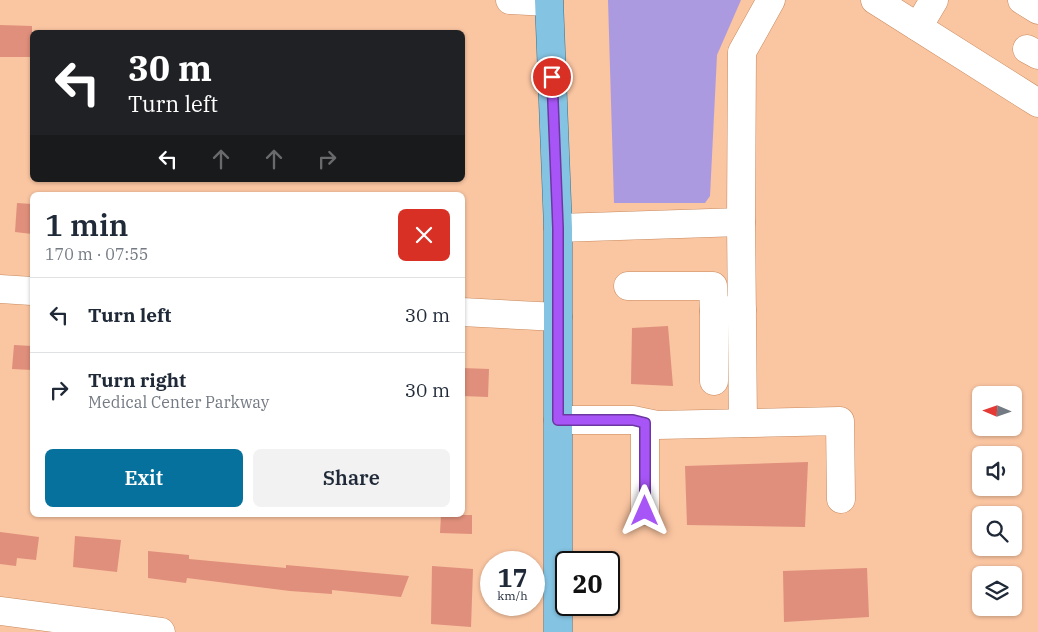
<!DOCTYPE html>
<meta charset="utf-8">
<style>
body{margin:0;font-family:"IBM Plex Serif",serif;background:#f2f2f3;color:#1f2937;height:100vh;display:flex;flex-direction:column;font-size:19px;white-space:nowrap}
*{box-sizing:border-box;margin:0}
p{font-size:16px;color:#747a83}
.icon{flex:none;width:28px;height:28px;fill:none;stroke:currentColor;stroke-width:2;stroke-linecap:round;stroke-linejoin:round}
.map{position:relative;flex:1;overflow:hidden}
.drawer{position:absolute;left:30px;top:192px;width:435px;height:325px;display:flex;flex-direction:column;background:#fff;border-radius:8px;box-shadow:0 1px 4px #0004}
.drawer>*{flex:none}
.guide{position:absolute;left:30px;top:30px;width:435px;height:152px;border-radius:8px;box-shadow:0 1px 4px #0004;background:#202124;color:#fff;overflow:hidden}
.needle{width:32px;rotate:272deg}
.fabs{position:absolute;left:972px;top:386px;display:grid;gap:10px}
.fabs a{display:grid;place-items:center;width:50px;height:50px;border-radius:8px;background:#fff;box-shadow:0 1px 4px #0004;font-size:25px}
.speed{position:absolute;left:480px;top:551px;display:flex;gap:10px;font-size:25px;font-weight:700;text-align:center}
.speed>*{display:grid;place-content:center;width:65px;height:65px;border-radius:50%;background:#fff;box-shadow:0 1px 4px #0004;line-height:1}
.speed small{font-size:12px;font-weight:400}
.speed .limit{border:2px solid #111;border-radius:8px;background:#fff;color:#111}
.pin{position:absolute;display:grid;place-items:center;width:42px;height:42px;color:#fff;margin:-21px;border:2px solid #fff;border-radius:50%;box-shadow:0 1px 5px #0007}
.me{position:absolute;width:55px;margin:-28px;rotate:0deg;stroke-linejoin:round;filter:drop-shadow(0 0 4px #0008)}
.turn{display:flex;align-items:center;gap:18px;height:105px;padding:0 15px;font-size:22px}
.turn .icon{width:65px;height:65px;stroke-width:2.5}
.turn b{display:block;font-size:35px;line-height:42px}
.lanes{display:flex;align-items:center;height:48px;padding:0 15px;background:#0003;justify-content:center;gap:25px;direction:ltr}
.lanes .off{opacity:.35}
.round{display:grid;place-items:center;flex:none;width:52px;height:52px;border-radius:8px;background:#f2f2f3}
.headline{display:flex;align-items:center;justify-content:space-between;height:85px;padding:0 15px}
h1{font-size:30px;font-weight:600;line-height:38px}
.cta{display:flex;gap:10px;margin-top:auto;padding:10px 15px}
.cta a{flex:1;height:58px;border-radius:8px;background:#06719d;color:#fff;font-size:20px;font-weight:600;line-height:58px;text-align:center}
.cta a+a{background:#f2f2f3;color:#1f2937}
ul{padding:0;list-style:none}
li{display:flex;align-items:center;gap:15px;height:75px;padding:0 15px;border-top:1px solid #e0e1e3}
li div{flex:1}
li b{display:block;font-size:19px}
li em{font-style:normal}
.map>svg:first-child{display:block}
</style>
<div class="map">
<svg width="1038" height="632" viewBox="0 0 1038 632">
<rect width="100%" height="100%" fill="#fac5a1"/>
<!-- water -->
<path fill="#ab9ae0" d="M 608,0 L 741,0 L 717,55 L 710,196 L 705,203 L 614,203 Z"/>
<!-- building -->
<g fill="#df8f7b">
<path d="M 0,25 L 32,26 L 32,57 L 0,57 Z"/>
<path d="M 17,203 L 32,204 L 32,234 L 15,232 Z"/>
<path d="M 668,326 L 673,386 L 631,384 L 632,328 Z"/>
<path d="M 14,345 L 32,346 L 32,370 L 12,369 Z"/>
<path d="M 462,368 L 489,369 L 488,397 L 462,396 Z"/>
<path d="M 808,462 L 805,527 L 687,525 L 685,466 Z"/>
<path d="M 441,515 L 472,515 L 472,534 L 440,533 Z"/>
<path d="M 0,532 L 39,537 L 36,560 L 17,558 L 16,566 L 0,564 Z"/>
<path d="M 75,536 L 121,540 L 117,572 L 73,567 Z"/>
<path d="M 148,551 L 189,555 L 189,559 L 286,568 L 286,565 L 409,576 L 401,597 L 332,590 L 332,594 L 290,591 L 187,578 L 186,583 L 148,578 Z"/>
<path d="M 432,566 L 473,569 L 471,627 L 431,624 Z"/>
<path d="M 867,568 L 869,617 L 784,622 L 783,571 Z"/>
</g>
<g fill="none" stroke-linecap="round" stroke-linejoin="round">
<defs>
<g id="minor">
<path d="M 510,0 L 549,2"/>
<path d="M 875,0 L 1038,103"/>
<path d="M 1022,0 L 1038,10"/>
<path d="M 918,27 L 934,0"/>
<path d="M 1027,49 L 1038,55"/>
<path d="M 741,222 L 743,423"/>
<path d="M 558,228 L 741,222 L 742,52 L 771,0"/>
<path d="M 628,286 L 713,286 L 714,311 L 742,310"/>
<path d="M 0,289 L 32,291"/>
<path d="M 462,312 L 558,317"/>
<path d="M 714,381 L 714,311"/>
<path d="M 558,420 L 633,420 L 657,425 L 840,421 L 841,499"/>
<path d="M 645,511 L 645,423"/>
<path d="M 0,611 L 161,632"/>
</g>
<path id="major" d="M 549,0 L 558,228 L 558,632"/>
</defs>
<!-- minor casing -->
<use href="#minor" stroke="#c88a5e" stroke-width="29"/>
<!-- major casing -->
<use href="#major" stroke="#36718d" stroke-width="29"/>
<!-- minor -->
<use href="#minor" stroke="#fff" stroke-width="28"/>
<!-- major -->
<use href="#major" stroke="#84c3e2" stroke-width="28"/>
</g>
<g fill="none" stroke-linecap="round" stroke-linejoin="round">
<defs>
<path id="route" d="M 552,77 L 558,228 L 558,420 L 633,420 L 645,423 L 645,511"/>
</defs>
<!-- route casing -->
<use href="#route" stroke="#6d37a1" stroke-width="12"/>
<!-- route -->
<use href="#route" stroke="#a855f7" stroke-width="9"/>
</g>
</svg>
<div class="fabs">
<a><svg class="needle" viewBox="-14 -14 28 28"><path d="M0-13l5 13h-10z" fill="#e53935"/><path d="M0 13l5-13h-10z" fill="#747a83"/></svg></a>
<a><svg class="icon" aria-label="sound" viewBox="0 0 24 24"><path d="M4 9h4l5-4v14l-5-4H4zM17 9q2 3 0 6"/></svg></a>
<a><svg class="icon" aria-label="search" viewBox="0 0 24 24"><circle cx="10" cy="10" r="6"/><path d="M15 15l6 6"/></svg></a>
<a><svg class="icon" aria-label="layers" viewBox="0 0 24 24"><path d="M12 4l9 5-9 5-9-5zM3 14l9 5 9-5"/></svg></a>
</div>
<div class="speed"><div>17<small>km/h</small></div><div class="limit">20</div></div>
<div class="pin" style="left:552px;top:77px;background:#d93025"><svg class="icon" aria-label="arrive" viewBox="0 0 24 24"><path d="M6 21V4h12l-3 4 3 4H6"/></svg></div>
<svg class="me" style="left:645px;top:511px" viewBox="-20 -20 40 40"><path d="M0-17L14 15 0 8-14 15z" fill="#a855f7" stroke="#fff" stroke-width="4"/></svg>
<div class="guide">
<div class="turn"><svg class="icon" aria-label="left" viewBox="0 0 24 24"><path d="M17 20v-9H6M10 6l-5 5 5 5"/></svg><div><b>30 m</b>Turn left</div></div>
<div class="lanes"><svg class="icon" aria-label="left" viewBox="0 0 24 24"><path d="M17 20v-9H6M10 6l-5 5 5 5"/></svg><svg class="icon off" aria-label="ahead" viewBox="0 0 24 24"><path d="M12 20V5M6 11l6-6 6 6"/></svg><svg class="icon off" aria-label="ahead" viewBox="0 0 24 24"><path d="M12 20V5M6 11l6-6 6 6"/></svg><svg class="icon off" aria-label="right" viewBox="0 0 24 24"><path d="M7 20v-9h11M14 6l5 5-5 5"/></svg></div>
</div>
<section class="drawer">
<div class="headline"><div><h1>1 min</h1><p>170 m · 07:55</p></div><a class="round" style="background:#d93025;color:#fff"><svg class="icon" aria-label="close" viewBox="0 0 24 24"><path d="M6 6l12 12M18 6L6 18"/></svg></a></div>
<ul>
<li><svg class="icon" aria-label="left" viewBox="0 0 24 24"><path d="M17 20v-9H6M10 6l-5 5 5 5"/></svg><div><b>Turn left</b></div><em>30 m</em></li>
<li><svg class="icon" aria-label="right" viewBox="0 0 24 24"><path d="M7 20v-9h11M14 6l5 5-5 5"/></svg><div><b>Turn right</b><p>Medical Center Parkway</p></div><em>30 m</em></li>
</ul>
<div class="cta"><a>Exit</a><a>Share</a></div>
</section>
</div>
